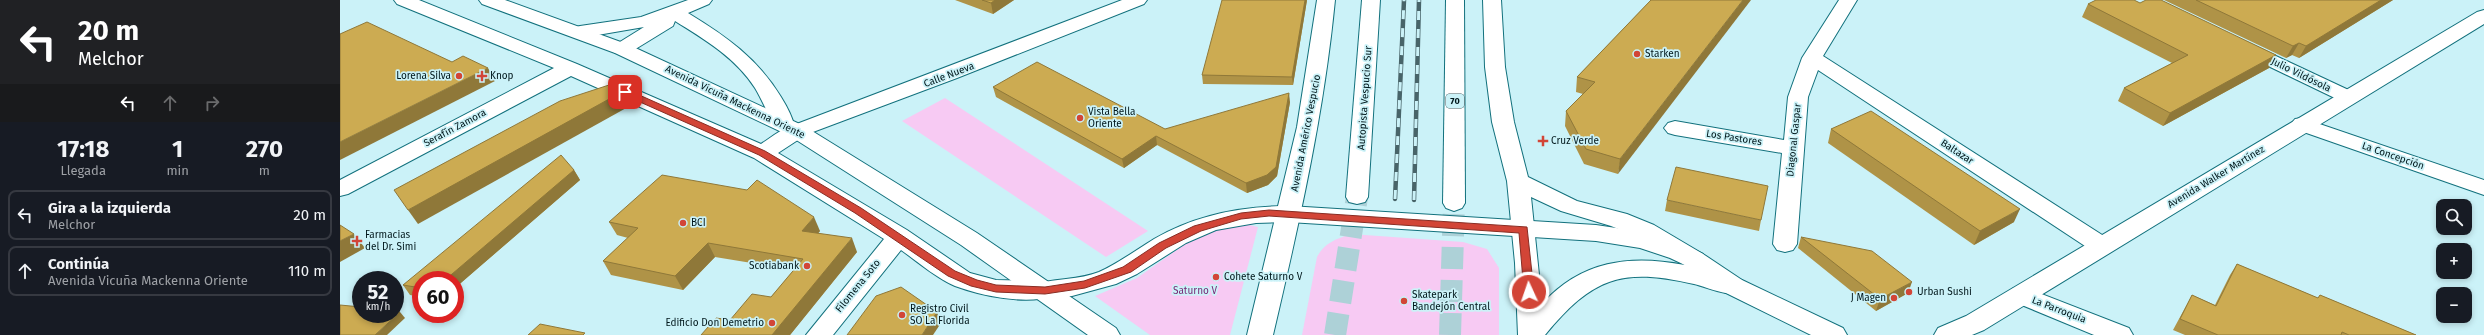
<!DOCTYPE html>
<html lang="es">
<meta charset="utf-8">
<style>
body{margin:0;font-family:"Fira Sans",sans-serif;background:#242831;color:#f1f3f6;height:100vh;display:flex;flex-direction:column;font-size:15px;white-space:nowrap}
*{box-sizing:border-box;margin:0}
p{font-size:13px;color:#9ea1a6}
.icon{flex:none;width:22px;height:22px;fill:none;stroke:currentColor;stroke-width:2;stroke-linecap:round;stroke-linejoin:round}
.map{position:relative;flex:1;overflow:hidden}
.side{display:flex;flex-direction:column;background:#171b24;width:340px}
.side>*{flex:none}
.top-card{background:#202124;color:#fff;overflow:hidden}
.tools{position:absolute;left:2096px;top:199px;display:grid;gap:8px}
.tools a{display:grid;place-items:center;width:36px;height:36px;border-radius:8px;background:#171b24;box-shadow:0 2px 6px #0003;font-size:20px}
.speed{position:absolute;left:12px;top:271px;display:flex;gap:8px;font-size:20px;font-weight:700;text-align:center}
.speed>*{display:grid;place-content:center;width:52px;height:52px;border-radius:50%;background:#171b24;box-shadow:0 2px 6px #0003;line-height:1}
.speed small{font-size:10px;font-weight:400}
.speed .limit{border:6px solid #d22;background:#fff;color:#111}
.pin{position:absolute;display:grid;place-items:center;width:34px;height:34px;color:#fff;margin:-17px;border-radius:8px;box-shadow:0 2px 6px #0006}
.me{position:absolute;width:44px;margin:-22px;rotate:357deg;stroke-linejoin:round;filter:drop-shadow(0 0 3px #0008)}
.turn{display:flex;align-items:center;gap:14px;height:84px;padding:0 12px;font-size:18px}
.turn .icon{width:52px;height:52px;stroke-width:2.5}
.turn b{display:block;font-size:28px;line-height:34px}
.lanes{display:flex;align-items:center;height:38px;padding:0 12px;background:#0003;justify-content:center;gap:20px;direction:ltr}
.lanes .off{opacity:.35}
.eta{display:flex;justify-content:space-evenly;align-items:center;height:68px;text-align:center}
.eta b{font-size:24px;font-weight:700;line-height:28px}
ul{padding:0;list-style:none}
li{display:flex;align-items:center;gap:12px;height:50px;margin:0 8px 6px;padding:0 4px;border:2px solid #363941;border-radius:8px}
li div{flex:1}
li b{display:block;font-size:15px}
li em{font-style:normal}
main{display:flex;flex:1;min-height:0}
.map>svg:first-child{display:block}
</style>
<main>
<section class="side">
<div class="top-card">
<div class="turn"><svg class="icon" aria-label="left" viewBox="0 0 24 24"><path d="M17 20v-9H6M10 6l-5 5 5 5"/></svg><div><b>20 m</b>Melchor</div></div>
<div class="lanes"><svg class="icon" aria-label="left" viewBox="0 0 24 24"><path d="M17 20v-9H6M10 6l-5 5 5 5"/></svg><svg class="icon off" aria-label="ahead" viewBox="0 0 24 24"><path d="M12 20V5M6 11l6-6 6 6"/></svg><svg class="icon off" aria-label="right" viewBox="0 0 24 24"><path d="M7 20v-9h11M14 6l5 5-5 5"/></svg></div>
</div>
<div class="eta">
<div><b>17:18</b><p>Llegada</p></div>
<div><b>1</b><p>min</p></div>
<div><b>270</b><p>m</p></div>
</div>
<ul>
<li><svg class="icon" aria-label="left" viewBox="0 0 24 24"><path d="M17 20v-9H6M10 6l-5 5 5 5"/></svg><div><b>Gira a la izquierda</b><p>Melchor</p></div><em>20 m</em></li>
<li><svg class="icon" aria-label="ahead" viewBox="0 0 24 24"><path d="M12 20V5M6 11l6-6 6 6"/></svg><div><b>Continúa</b><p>Avenida Vicuña Mackenna Oriente</p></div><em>110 m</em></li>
</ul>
</section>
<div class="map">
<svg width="2144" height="335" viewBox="0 0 2144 335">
<rect width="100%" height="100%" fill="#cbf2f8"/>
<!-- green -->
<g fill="#f7caf3">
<path d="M 605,98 L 808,231 L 766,257 L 562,121 Z"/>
<path d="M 905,224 L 918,227 L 890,335 L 810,335 L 755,296 L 797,278 L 848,242 L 881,228 Z"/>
<path d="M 1011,234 L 1123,242 L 1147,249 L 1159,268 L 1159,335 L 962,335 L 977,257 C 984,243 996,239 1011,234 Z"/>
</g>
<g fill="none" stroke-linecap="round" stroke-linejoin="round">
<!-- motorway-tunnel -->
<g stroke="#add1d7" stroke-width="22" stroke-dasharray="22 11" stroke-linecap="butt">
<path d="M 995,335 L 1017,197"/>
<path d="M 1110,335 L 1114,203"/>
</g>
<defs>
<g id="minor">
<path d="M 54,0 L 79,0 L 237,64 L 421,144 C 434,136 448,122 464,126 L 468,131 L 464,136 L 438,153 L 567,230 L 630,273 L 656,280 L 705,281 L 714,284 L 717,290 L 714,296 C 685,305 642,296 615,286 C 596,278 577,261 561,250 L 493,335 L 466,335 L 544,239 L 414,158 L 231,76 L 8,194 L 0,196 L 0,180 L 214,68 L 57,4 Z"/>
<path d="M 1499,0 L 1517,0 L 1483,56 L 1770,240 L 1774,246 L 1770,252 L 1762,254 L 1754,252 L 1478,70 L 1468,97 L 1457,244 L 1453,250 L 1445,252 L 1437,250 L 1433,244 L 1442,153 L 1335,135 L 1328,133 L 1324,128 L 1328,123 L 1335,121 L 1444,140 L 1448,97 L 1462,58 Z"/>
<path d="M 1681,286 L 1789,328 L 1793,335 L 1754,335 L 1672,301 L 1669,295 L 1672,289 Z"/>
</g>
<g id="tertiary">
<path d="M 348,0 L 372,0 L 369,4 L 348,13 C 386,36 418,59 441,97 C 446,105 452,116 454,125 L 782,0 L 807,0 L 804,4 L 617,78 L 457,138 L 450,136 L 447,130 L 437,129 C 428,116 423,101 415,88 C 396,58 364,39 335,21 L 333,26 L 289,53 L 275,53 L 272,49 L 275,45 L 304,27 L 240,38 L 233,36 L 230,32 L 233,28 L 240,26 L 301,17 Z"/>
<path d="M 1906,42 L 2015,93 L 2018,97 L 2015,101 L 2008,103 L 2001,101 L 1899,52 L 1896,48 L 1899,44 Z"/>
<path d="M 1962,118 L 2144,180 L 2144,195 L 1955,129 L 1951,124 L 1955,119 Z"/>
</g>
<g id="secondary">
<path d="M 2144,10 L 2144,24 L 1644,330 L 1632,335 L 1594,335 L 1598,328 L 1626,316 L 2137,12 Z"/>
<path d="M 949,206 L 1256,225 L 1303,232 L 1346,246 L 1363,254 L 1402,280 L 1503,328 L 1507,335 L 1471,335 L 1384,292 L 1347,266 L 1330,258 L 1300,248 L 1256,241 L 949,222 L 916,223 L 876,230 L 846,243 L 797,274 L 776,284 L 732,296 L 705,299 L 696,296 L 693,290 L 696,284 C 717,278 739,280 759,272 C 779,263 796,250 814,239 C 855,215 902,206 949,206 Z"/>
</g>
<g id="primary">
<path d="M 139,0 L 165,0 L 289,45 L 464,126 L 637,233 L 776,328 L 780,335 L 748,335 L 621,245 L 450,136 L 275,53 L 142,4 Z"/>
<path d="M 977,0 L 995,0 C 984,114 959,224 933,335 L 907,335 L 957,127 Z"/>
<path d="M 1143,0 L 1161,0 L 1165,67 L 1174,122 L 1188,177 L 1237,201 L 1287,214 L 1314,225 L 1363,254 L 1367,260 L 1363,266 L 1357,268 L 1402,280 L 1405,286 L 1402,292 C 1387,297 1370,288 1354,284 C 1281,267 1252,278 1205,335 L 1178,335 L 1175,263 L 1167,181 L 1152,122 L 1145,67 ZM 1191,197 L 1221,211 L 1271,226 L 1298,237 L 1345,265 C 1289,254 1241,261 1202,304 Z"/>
</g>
<g id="motorway">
<path d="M 1022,0 L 1040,0 L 1028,197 L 1025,202 L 1017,204 L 1009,202 L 1006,197 Z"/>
<path d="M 1106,0 L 1124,0 L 1125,203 L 1122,208 L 1114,211 L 1106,208 L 1103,203 Z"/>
</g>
</defs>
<!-- minor casing -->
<use href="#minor" stroke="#12717d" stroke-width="2"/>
<!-- tertiary casing -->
<use href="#tertiary" stroke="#12717d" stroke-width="2"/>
<!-- secondary casing -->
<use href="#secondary" stroke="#12717d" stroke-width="2"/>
<!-- primary casing -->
<use href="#primary" stroke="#12717d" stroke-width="2"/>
<!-- motorway casing -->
<use href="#motorway" stroke="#12717d" stroke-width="2"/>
<!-- minor -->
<use href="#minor" fill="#fff" fill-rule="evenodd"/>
<!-- tertiary -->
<use href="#tertiary" fill="#fff" fill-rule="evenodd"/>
<!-- secondary -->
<use href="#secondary" fill="#fff" fill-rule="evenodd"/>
<!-- primary -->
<use href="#primary" fill="#fff" fill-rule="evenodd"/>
<!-- motorway -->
<use href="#motorway" fill="#fff" fill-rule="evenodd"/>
<defs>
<g id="rail">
<path d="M 1055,199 L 1064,0"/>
<path d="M 1074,200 L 1079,0"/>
</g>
</defs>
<!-- rail casing -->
<use href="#rail" stroke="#486469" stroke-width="4.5"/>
<!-- rail -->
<use href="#rail" stroke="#cbf2f8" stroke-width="3" stroke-dasharray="9" stroke-linecap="butt"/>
</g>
<!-- wall -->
<g fill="#af9347">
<path d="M 615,0 L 674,0 L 653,14 Z"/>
<path d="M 967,0 L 953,85 L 863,84 L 862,75 Z"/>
<path d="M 1311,0 L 1278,174 L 1244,164 L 1225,126 L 1226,111 L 1243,94 L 1236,92 L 1237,77 Z"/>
<path d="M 1824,0 L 2053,0 L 1959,58 L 1952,55 L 1946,58 Z"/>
<path d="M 1800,3 L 1936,55 L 1929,68 L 1823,126 L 1778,101 L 1784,88 L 1832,63 L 1742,17 L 1748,4 Z"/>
<path d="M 653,87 L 825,129 L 950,102 L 937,176 L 928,185 L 907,193 L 817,145 L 784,168 L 656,97 Z"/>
<path d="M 1491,129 L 1674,222 L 1634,245 L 1488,143 Z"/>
<path d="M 234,170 L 240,180 L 115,288 L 115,280 L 81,280 L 81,297 L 70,295 L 63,285 Z"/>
<path d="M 407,190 L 480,231 L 478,233 L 517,252 L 450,335 L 361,335 L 390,320 L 431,297 L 454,270 L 375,257 L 343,290 L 271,275 L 263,261 L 288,238 L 277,235 L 269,222 Z"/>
<path d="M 1327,200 L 1421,220 L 1419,231 L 1325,211 Z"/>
<path d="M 1461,237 L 1568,293 L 1536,311 L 1458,248 Z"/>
<path d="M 1897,264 L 1978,298 L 1980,295 L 2076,335 L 1845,335 L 1833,330 L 1846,306 L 1852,295 L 1875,305 L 1890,275 Z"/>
</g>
<!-- shaded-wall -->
<g fill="#8f7839">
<path d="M 655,0 L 674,0 L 653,14 L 651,3 Z"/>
<path d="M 965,0 L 967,0 L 953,85 L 952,77 Z"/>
<path d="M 1403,0 L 1411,0 L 1278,174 L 1280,159 Z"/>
<path d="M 2041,0 L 2053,0 L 1959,58 L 1966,46 Z"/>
<path d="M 1959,43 L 1952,55 L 1946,58 L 1953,46 Z"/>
<path d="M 1936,55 L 1929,68 L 1823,126 L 1830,113 Z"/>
<path d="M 148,68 L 155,81 L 0,160 L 0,142 Z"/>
<path d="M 279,89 L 288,107 L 78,224 L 68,210 Z"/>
<path d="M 949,93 L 950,102 L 937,176 L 928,185 L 907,193 L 906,183 Z"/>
<path d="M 816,136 L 817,145 L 784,168 L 782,159 Z"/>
<path d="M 234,170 L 240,180 L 115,288 L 115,280 L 105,280 Z"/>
<path d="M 1680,209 L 1674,222 L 1634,245 L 1640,231 Z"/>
<path d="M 474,217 L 480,231 L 468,245 L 462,231 Z"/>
<path d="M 14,234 L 25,248 L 0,262 L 0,241 Z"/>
<path d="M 512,238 L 517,252 L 450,335 L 432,335 Z"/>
<path d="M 368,243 L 375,257 L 343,290 L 335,276 Z"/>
<path d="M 1572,282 L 1568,293 L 1536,311 L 1540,299 Z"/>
<path d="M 60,312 L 65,318 L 47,335 L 35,335 Z"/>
<path d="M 597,312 L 601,323 L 593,335 L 582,335 Z"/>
</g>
<!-- building -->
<g fill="#ccab52" stroke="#8f7839">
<path d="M 642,0 L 655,0 L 651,3 Z"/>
<path d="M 882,0 L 965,0 L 952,77 L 862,75 Z"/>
<path d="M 1311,0 L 1403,0 L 1280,159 L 1246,149 L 1226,111 L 1255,82 L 1237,77 Z"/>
<path d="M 1756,0 L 1794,0 L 1800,3 L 1806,0 L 1821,0 L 1936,55 L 1830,113 L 1784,88 L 1848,55 L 1748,4 Z"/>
<path d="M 1856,0 L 2041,0 L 1966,46 L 1959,43 L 1953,46 Z"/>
<path d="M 27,22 L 112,62 L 123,56 L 148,68 L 0,142 L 0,34 Z"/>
<path d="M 697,62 L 825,129 L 949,93 L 936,167 L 927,175 L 906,183 L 816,136 L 782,159 L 653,87 Z"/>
<path d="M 269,85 L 279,89 L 280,93 L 68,210 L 54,190 L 220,101 Z"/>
<path d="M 1531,111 L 1680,209 L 1640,231 L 1491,129 Z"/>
<path d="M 221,155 L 234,170 L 105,280 L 81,280 L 81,288 L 63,285 Z"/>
<path d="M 1336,167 L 1428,186 L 1421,220 L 1327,200 Z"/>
<path d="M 322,175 L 407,190 L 417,180 L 474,217 L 462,231 L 512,238 L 432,335 L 361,335 L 376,318 L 390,320 L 412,294 L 431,297 L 463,259 L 368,243 L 335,276 L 263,261 L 298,228 L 269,222 Z"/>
<path d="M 0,225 L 14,234 L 0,241 Z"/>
<path d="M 1461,237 L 1532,251 L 1572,282 L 1540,299 Z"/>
<path d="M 1897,264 L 1978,298 L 1980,295 L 2076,335 L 2009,335 L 2002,332 L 2001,335 L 1878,335 L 1840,319 L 1852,295 L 1876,306 Z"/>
<path d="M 561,287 L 597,312 L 582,335 L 507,335 L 536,296 Z"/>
<path d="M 0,305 L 21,307 L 21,314 L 55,314 L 55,311 L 60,312 L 35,335 L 0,335 Z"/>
<path d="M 200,324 L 245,333 L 243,335 L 188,335 Z"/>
</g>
<!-- route -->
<path fill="#d24537" stroke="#882d24" d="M 282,90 L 288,90 L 425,151 L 521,208 L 615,271 L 637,280 L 656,285 L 705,287 L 744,281 L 783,267 L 819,243 L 854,226 L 901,213 L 929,210 L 1187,227 L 1194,292 L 1189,295 L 1184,292 L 1179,233 L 929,216 L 901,219 L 861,231 L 826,248 L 791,272 L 745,288 L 705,294 L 656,292 L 631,286 L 608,276 L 515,213 L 419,155 L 282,94 Z"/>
<!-- markers -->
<g fill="#d24537" stroke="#cbf2f8" stroke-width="1.5">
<circle cx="1297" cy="54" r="4"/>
<circle cx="119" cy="76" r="4"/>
<path d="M140 70h4v4h4v4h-4v4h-4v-4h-4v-4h4z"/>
<circle cx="740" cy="118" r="4"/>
<path d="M1201 135h4v4h4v4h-4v4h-4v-4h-4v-4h4z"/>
<circle cx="343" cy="223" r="4"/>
<path d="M15 235h4v4h4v4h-4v4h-4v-4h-4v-4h4z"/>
<circle cx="467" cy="266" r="4"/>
<circle cx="876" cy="277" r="4"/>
<circle cx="1569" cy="292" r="4"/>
<circle cx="1554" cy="298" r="4"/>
<circle cx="1064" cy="301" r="4"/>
<circle cx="562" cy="315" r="4"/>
<circle cx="432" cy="323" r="4"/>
</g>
<g text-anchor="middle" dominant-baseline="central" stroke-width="3.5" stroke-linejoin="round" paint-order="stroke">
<!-- shield labels -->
<rect fill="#cbf2f8" stroke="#3e595d" stroke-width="1" x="1106" y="94" width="18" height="14" rx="3"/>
<g font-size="9" font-weight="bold" fill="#01171b">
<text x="1115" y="101">70</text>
</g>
<!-- poi labels -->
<g font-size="10" fill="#01171b" stroke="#cbf2f8" text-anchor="start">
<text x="1305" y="54">Starken</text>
<text x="111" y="76" text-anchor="end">Lorena Silva</text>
<text x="150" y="76">Knop</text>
<text x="748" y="112">Vista Bella<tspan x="748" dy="12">Oriente</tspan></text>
<text x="1211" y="141">Cruz Verde</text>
<text x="351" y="223">BCI</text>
<text x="25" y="235">Farmacias<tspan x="25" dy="12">del Dr. Simi</tspan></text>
<text x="459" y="266" text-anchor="end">Scotiabank</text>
<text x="884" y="277">Cohete Saturno V</text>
<text x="1577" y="292">Urban Sushi</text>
<text x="1072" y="295">Skatepark<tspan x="1072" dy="12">Bandejón Central</tspan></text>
<text x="1546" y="298" text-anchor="end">J Magen</text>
<text x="570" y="309">Registro Civil<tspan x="570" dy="12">SO La Florida</tspan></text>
<text x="424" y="323" text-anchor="end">Edificio Don Demetrio</text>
</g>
<!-- street labels -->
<g font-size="10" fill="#01171b" stroke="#cbf2f8">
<text transform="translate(609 75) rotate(-21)">Calle Nueva</text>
<text transform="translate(1961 75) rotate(26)">Julio Vildósola</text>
<text transform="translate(1025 98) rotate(-86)">Autopista Vespucio Sur</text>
<text transform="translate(395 102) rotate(26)">Avenida Vicuña Mackenna Oriente</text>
<text transform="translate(115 128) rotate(-28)">Serafín Zamora</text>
<text transform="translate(966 133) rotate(-79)">Avenida Américo Vespucio</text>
<text transform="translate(1394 138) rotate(9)">Los Pastores</text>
<text transform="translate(1454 140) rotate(-84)">Diagonal Gaspar</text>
<text transform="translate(1617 152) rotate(33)">Baltazar</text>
<text transform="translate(2053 156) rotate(19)">La Concepción</text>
<text transform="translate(1876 177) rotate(-31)">Avenida Walker Martínez</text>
<text transform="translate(518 286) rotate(-51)">Filomena Soto</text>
<text transform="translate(1719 310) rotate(21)">La Parroquia</text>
</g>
<!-- park labels -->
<g font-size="10" fill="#772975" stroke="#cbf2f8">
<text x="855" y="291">Saturno V</text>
</g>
</g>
</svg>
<div class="tools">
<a><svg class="icon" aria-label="search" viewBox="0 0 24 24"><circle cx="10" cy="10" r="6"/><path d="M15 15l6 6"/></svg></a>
<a>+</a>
<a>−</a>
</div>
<div class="speed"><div>52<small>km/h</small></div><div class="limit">60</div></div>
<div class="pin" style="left:285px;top:92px;background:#d93025"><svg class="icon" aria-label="arrive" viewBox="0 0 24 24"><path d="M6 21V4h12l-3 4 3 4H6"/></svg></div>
<svg class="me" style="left:1189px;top:292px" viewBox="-20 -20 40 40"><circle r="17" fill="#d24537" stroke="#fff" stroke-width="3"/><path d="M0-11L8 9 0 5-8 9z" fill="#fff"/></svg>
</div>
</main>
